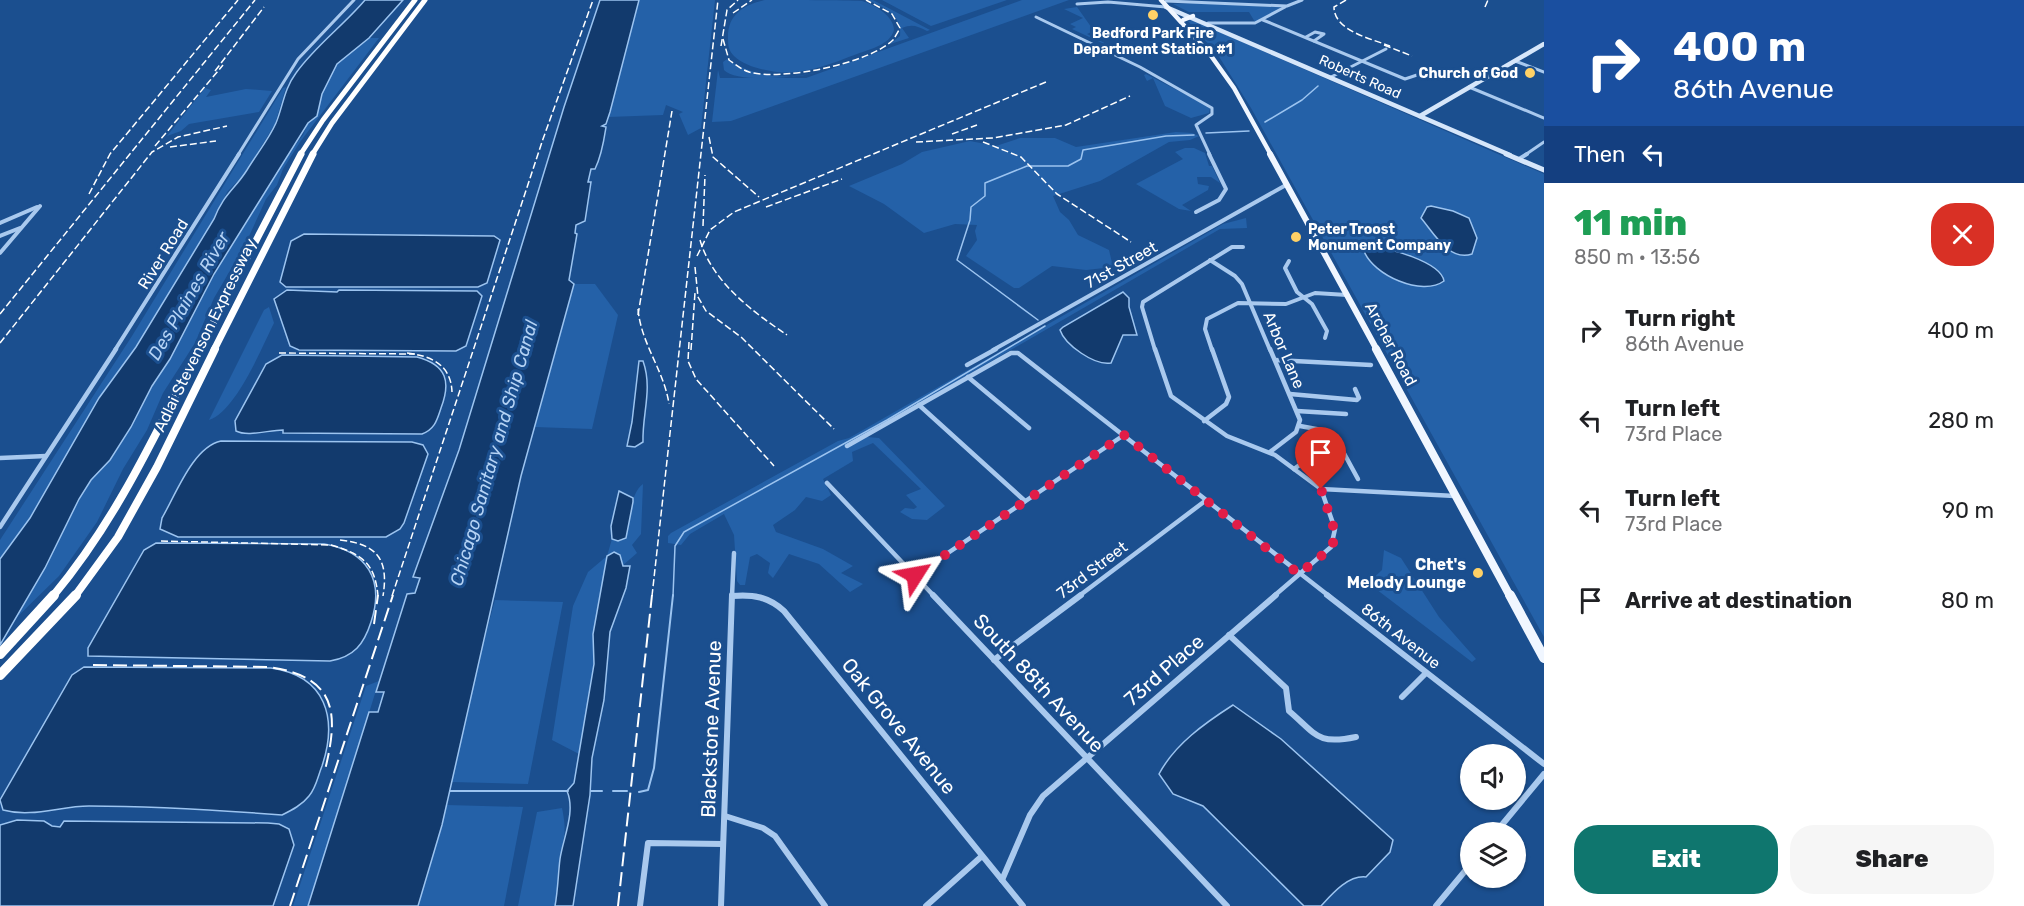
<!DOCTYPE html>
<meta charset="utf-8">
<style>
body{margin:0;font-family:Rubik,sans-serif;background:#f6f6f6;color:#202124;height:100vh;display:flex;flex-direction:column;font-size:22px;white-space:nowrap}
*{box-sizing:border-box;margin:0}
p{font-size:20px;color:#757577}
.icon{flex:none;width:33px;height:33px;fill:none;stroke:currentColor;stroke-width:2;stroke-linecap:round;stroke-linejoin:round}
.map{position:relative;flex:1;overflow:hidden}
.sheet{display:flex;flex-direction:column;background:#fff;width:480px}
.sheet>*{flex:none}
.top-card{background:#1a4fa0;color:#fff;overflow:hidden}
.buttons{position:absolute;left:1460px;top:744px;display:grid;gap:12px}
.buttons a{display:grid;place-items:center;width:66px;height:66px;border-radius:50%;background:#fff;box-shadow:0 2px 4px #0004;font-size:30px}
.pin{position:absolute;display:grid;place-items:center;width:51px;height:51px;color:#fff;margin:-62px -26px;border-radius:50% 50% 50% 0;rotate:-45deg;box-shadow:0 0 6px #0007}
.pin .icon{rotate:45deg}
.me{position:absolute;width:66px;margin:-33px;rotate:56deg;stroke-linejoin:round;filter:drop-shadow(0 0 4px #0008)}
.turn{display:flex;align-items:center;gap:21px;height:126px;padding:0 30px;font-size:27px}
.turn .icon{width:78px;height:78px;stroke-width:2.5}
.turn b{display:block;font-size:42px;line-height:51px}
.then{display:flex;align-items:center;height:57px;padding:0 30px;background:#0003;gap:12px;font-size:22px}
.round{display:grid;place-items:center;flex:none;width:63px;height:63px;border-radius:24px;background:#f6f6f6}
.overview{display:flex;align-items:center;justify-content:space-between;height:102px;padding:0 30px}
h1{font-size:36px;font-weight:800;line-height:45px;color:#1e9e55}
.cta{display:flex;gap:12px;margin-top:auto;padding:12px 30px}
.cta a{flex:1;height:69px;border-radius:24px;background:#0f766e;color:#fff;font-size:24px;font-weight:800;line-height:69px;text-align:center}
.cta a+a{background:#f6f6f6;color:#202124}
ul{padding:0;list-style:none}
li{display:flex;align-items:center;gap:18px;height:90px;padding:0 30px}
li div{flex:1}
li b{display:block;font-size:22px}
li em{font-style:normal}
main{display:flex;flex:1;min-height:0}
.map>svg:first-child{display:block}
</style>
<main>
<div class="map">
<svg width="1544" height="906" viewBox="0 0 1544 906">
<rect width="100%" height="100%" fill="#1b4f8f"/>
<!-- green -->
<g fill="#2461a8">
<path d="M 639,0 L 715,0 L 701,128 L 688,135 L 679,114 L 683,112 L 666,105 L 663,115 L 608,117 Z"/>
<path d="M 765,0 C 785,0 846,0 862,1 C 875,5 894,16 894,30 C 890,45 870,49 857,54 C 830,64 805,75 777,72 C 763,70 744,66 734,56 C 729,51 728,46 728,39 C 727,15 743,5 765,0 Z"/>
<path d="M 868,0 L 873,0 L 930,30 L 927,31 C 917,26 912,24 902,28 L 909,38 L 890,44 L 900,36 C 903,15 884,8 868,0 Z"/>
<path d="M 882,0 L 1007,0 L 931,26 Z"/>
<path d="M 1022,0 L 1069,0 L 731,121 L 712,122 L 718,70 L 720,78 L 806,78 Z"/>
<path d="M 1193,3 L 1280,7 L 1281,8 L 1255,22 L 1249,12 L 1189,12 L 1173,4 Z"/>
<path d="M 1077,7 L 1094,31 L 1087,34 L 1130,56 L 1072,29 L 1076,27 L 1070,24 L 1083,18 L 1064,9 Z"/>
<path d="M 1192,20 L 1544,174 L 1544,637 L 1251,108 L 1218,55 L 1188,21 Z"/>
<path d="M 369,38 L 379,38 L 300,142 L 283,169 L 277,185 L 266,199 L 245,245 L 214,298 L 195,343 L 163,393 L 147,430 L 123,469 L 97,522 L 59,576 L 14,620 L 45,568 L 79,499 L 91,480 L 110,460 L 131,427 L 152,386 L 170,359 L 214,274 L 285,159 L 303,135 L 308,123 L 317,116 L 322,94 L 337,64 Z"/>
<path d="M 727,59 C 755,78 789,81 822,71 C 804,77 736,84 724,70 L 723,62 Z"/>
<path d="M 1146,74 L 1202,103 L 1210,108 L 1209,113 L 1191,118 L 1165,106 L 1153,78 L 1147,81 L 1144,75 Z"/>
<path d="M 286,87 L 275,124 L 245,173 L 227,192 L 214,219 L 136,347 L 99,398 L 30,518 L 0,559 L 0,540 L 132,336 L 283,88 Z"/>
<path d="M 205,88 L 211,90 L 206,97 L 246,89 L 272,91 L 259,112 L 189,124 L 181,131 L 167,136 Z"/>
<path d="M 1176,132 L 1192,133 L 1199,136 L 1190,140 L 1169,142 L 1100,181 L 1053,196 L 1060,212 L 1069,220 L 1078,235 L 1109,250 L 1113,267 L 1086,270 L 1052,266 L 1019,288 L 1014,288 L 966,256 L 977,240 L 975,231 L 977,225 L 955,224 L 924,233 L 884,204 L 849,186 L 902,164 L 922,152 L 970,141 L 996,146 L 1020,138 L 1055,138 L 1076,147 Z"/>
<path d="M 1185,148 L 1194,148 L 1205,153 L 1209,166 L 1212,166 L 1220,183 L 1211,177 L 1197,177 L 1198,184 L 1209,186 L 1208,190 L 1182,205 L 1191,211 L 1179,209 L 1136,184 L 1183,159 L 1175,152 Z"/>
<path d="M 1246,218 L 1247,228 L 1220,229 L 867,433 L 867,437 L 879,438 L 945,506 L 927,520 L 912,519 L 900,512 L 905,508 L 914,509 L 917,507 L 906,495 L 921,489 L 873,443 L 852,452 L 853,461 L 823,479 L 831,495 L 822,501 L 806,497 L 795,510 L 773,525 L 776,532 L 823,549 L 853,566 L 841,573 L 863,584 L 850,592 L 819,564 L 789,554 L 773,578 L 768,573 L 770,563 L 757,554 L 750,557 L 745,585 L 740,585 L 737,581 L 734,535 L 724,514 L 690,534 L 681,545 L 668,543 L 668,536 L 671,533 L 838,441 L 849,438 L 1223,224 Z"/>
<path d="M 574,284 L 595,284 L 618,315 L 592,429 L 535,427 Z"/>
<path d="M 269,307 L 274,323 C 261,349 236,411 209,420 L 264,310 Z"/>
<path d="M 643,484 L 641,534 L 632,545 L 637,553 L 622,566 L 620,555 L 614,552 L 607,556 L 593,634 L 594,664 L 579,754 L 552,740 L 573,606 L 588,572 L 607,556 L 612,539 L 618,541 L 626,538 C 629,522 630,493 643,484 Z"/>
<path d="M 1384,550 L 1401,558 L 1439,617 L 1476,659 L 1472,662 L 1368,583 L 1382,570 Z"/>
<path d="M 495,600 L 563,602 L 528,784 L 452,782 L 474,679 Z"/>
<path d="M 379,681 L 308,906 L 293,906 L 366,686 Z"/>
<path d="M 447,805 L 523,807 L 504,906 L 418,906 Z"/>
<path d="M 562,808 C 567,832 564,836 560,859 C 558,875 558,890 555,906 L 518,906 L 537,812 Z"/>
</g>
<!-- water -->
<g fill="#123a6d" stroke="#9cc4f0" stroke-width="1.5">
<path d="M 365,0 L 403,0 L 369,38 L 337,64 L 322,94 L 317,116 L 308,123 L 214,274 L 170,359 L 152,386 L 131,427 L 110,460 L 91,480 L 79,499 L 45,568 L 0,645 L 0,559 L 30,518 L 99,398 L 136,347 L 214,219 C 223,195 235,189 247,170 C 256,155 269,139 276,123 C 283,106 284,89 296,73 C 315,46 344,25 365,0 Z"/>
<path d="M 600,0 L 639,0 L 610,112 L 606,124 L 602,126 L 606,127 C 604,140 602,155 595,169 L 591,169 L 588,182 L 591,182 L 585,221 L 576,225 L 575,233 L 577,234 L 569,280 L 574,284 L 521,476 L 442,825 L 418,906 L 308,906 L 369,712 L 378,712 L 384,692 L 376,692 L 407,594 L 415,593 L 420,578 L 413,577 L 459,450 L 564,107 Z"/>
<path d="M 1431,206 L 1453,211 L 1469,218 L 1477,238 L 1472,254 C 1449,262 1433,232 1421,218 L 1427,207 Z"/>
<path d="M 304,234 L 494,236 L 500,240 L 487,283 L 478,287 L 286,287 L 280,282 L 291,241 Z"/>
<path d="M 1370,247 C 1388,247 1441,262 1444,281 C 1422,297 1373,275 1364,251 Z"/>
<path d="M 287,290 L 337,292 L 339,290 L 477,291 L 482,296 L 466,346 L 456,351 L 299,350 L 290,346 L 274,299 Z"/>
<path d="M 1123,292 L 1129,298 L 1129,307 L 1137,335 L 1123,335 L 1111,363 C 1095,366 1065,345 1060,330 L 1063,327 Z"/>
<path d="M 282,355 L 417,357 C 447,365 451,382 441,408 C 437,420 435,429 422,434 L 283,433 L 283,430 C 269,430 248,437 236,431 L 235,421 L 266,364 Z"/>
<path d="M 639,361 L 643,361 C 653,389 642,414 643,442 L 635,447 L 627,446 L 632,422 Z"/>
<path d="M 221,441 L 412,442 L 423,445 L 428,454 L 404,523 L 400,529 L 386,537 L 178,537 L 160,529 L 162,518 C 176,494 193,447 221,441 Z"/>
<path d="M 619,491 L 633,498 L 633,502 L 626,538 L 618,541 L 612,539 L 611,526 Z"/>
<path d="M 156,543 L 324,544 C 367,551 385,580 371,622 C 364,644 354,657 330,661 L 88,656 L 88,648 L 144,550 Z"/>
<path d="M 614,552 L 620,555 L 623,566 L 630,566 L 626,588 L 610,632 L 604,700 L 592,758 L 590,795 L 573,906 L 555,906 C 558,890 558,875 560,859 C 563,838 576,812 567,791 L 574,783 L 594,664 L 593,634 L 607,556 Z"/>
<path d="M 84,667 L 271,668 C 326,676 338,718 322,766 C 318,776 316,788 309,796 C 302,805 292,810 282,815 C 217,810 153,806 89,806 C 60,806 32,818 3,810 L 0,800 L 72,675 Z"/>
<path d="M 1233,705 L 1281,739 L 1393,840 L 1390,852 L 1366,877 C 1348,875 1332,894 1321,906 L 1304,906 L 1203,806 L 1173,794 L 1159,774 C 1175,744 1205,723 1233,705 Z"/>
<path d="M 17,820 L 44,821 L 52,826 L 60,827 L 64,821 L 268,823 L 279,824 L 289,829 L 294,845 L 273,906 L 0,906 L 0,825 Z"/>
</g>
<g fill="none" stroke-linecap="round" stroke-linejoin="round">
<!-- stream-far1 -->
<g stroke="#9cc4f0" stroke-width="1.5">
<path d="M 1265,122 L 1302,100 L 1318,86"/>
<path d="M 1206,133 L 1249,131"/>
<path d="M 1038,320 L 957,260 L 970,220 L 971,207 L 985,196 L 985,183 L 1027,166 L 1068,166 L 1081,159 L 1083,150 L 1166,136 L 1194,135"/>
<path d="M 673,596 L 675,546 L 684,532 L 887,420 L 1045,326"/>
</g>
<!-- stream -->
<g stroke="#9cc4f0" stroke-width="2">
<path d="M 450,791 L 568,791"/>
<path d="M 591,791 L 602,791"/>
<path d="M 613,791 L 627,791"/>
<path d="M 639,792 L 648,790 L 654,768 L 673,595"/>
</g>
<!-- street-far3 -->
<g stroke="#a9c9ee" stroke-width="3">
<path d="M 1166,1 L 1287,6 L 1302,0"/>
<path d="M 1077,4 L 1108,2 L 1166,7"/>
<path d="M 1036,17 L 1140,67 L 1212,108 L 1212,114 L 1196,125 L 1210,155"/>
<path d="M 1263,20 L 1405,79 L 1417,75"/>
<path d="M 1208,23 L 1255,23 L 1285,7"/>
<path d="M 1306,37 L 1315,32 L 1324,34 L 1314,41"/>
<path d="M 1515,61 L 1544,72"/>
<path d="M 1331,77 L 1386,49"/>
<path d="M 1469,87 L 1544,118"/>
<path d="M 238,155 L 298,59 L 354,0"/>
<path d="M 1525,155 L 1544,142"/>
</g>
<!-- street-far2 -->
<g stroke="#a9c9ee" stroke-width="4">
<path d="M 1519,159 L 1527,154"/>
<path d="M 1196,212 L 1219,200 L 1226,189 L 1209,154"/>
<path d="M 0,223 L 37,207"/>
<path d="M 0,236 L 20,228"/>
<path d="M 0,253 L 40,206"/>
<path d="M 1210,260 L 1235,276 L 1242,284 L 1270,350"/>
<path d="M 1289,261 L 1285,268 L 1297,292 L 1312,304 L 1327,331 L 1325,338"/>
<path d="M 115,350 L 239,154"/>
<path d="M 993,350 L 1286,185"/>
<path d="M 1155,350 L 1142,307 L 1143,302 L 1232,247 L 1243,247"/>
<path d="M 1212,350 L 1205,329 L 1207,319 L 1238,303 L 1286,304 L 1315,293 L 1347,295"/>
</g>
<!-- street-far1 -->
<g stroke="#a9c9ee" stroke-width="4.5">
<path d="M 1155,349 L 1171,396 L 1227,436 L 1275,455 L 1321,489 L 1455,496"/>
<path d="M 1270,349 L 1300,420 L 1296,432 L 1270,452"/>
<path d="M 1275,360 L 1371,365"/>
<path d="M 967,365 L 996,349"/>
<path d="M 968,377 L 1029,428"/>
<path d="M 1290,394 L 1357,400 L 1359,398 L 1355,389"/>
<path d="M 919,405 L 1025,501"/>
<path d="M 1297,411 L 1346,414"/>
<path d="M 1204,421 L 1226,404 L 1229,397 L 1212,349"/>
<path d="M 1300,426 L 1327,431 L 1332,441 L 1340,446 L 1358,479"/>
<path d="M 847,446 L 1011,353 L 1018,353 L 1329,596"/>
<path d="M 0,458 L 46,456"/>
<path d="M 1294,469 L 1332,441"/>
<path d="M 827,483 L 934,596"/>
<path d="M 0,527 L 116,349"/>
<path d="M 915,575 L 1124,435"/>
<path d="M 732,596 L 757,596"/>
<path d="M 732,596 L 734,553"/>
<path d="M 1079,596 L 1205,501"/>
<path d="M 1274,596 L 1331,547 L 1335,529 L 1321,489"/>
</g>
<!-- street -->
<g stroke="#a9c9ee" stroke-width="6">
<path d="M 933,595 L 1227,906"/>
<path d="M 1327,595 L 1544,764"/>
<path d="M 732,596 C 753,594 769,597 784,611 L 1023,906"/>
<path d="M 1229,635 L 1286,688 L 1289,711 C 1317,735 1317,745 1356,737"/>
<path d="M 994,660 L 1081,595"/>
<path d="M 1402,697 L 1426,673"/>
<path d="M 725,816 L 763,828 L 775,836 L 825,906"/>
<path d="M 1496,832 L 1544,774"/>
<path d="M 1002,880 L 1030,815 L 1043,796 L 1276,595"/>
<path d="M 640,906 L 648,843 L 723,844"/>
<path d="M 721,906 L 732,595"/>
<path d="M 926,906 L 982,856"/>
<path d="M 1436,906 L 1470,865"/>
</g>
<!-- secondary-far1 -->
<g stroke="#d6e6fa" stroke-width="4.5">
<path d="M 1166,7 L 1510,155"/>
<path d="M 1420,116 L 1544,44"/>
</g>
<!-- secondary -->
<path stroke="#d6e6fa" stroke-width="5" d="M 1506,154 L 1544,170"/>
<!-- primary-far3 -->
<g stroke="#f0f6ff" stroke-width="4.5">
<path d="M 1161,0 L 1209,53 L 1234,88 L 1271,155"/>
<path d="M 1183,20 L 1193,16"/>
</g>
<!-- primary-far2 -->
<path stroke="#f0f6ff" stroke-width="6" d="M 1270,154 L 1377,350"/>
<!-- primary-far1 -->
<path stroke="#f0f6ff" stroke-width="8" d="M 1376,349 L 1510,596"/>
<!-- primary -->
<path stroke="#f0f6ff" stroke-width="10" d="M 1510,595 L 1544,658"/>
<!-- highway-far3 -->
<g stroke="#fff" stroke-width="5">
<path d="M 300,155 L 323,120 L 415,0"/>
<path d="M 312,155 L 332,123 L 425,0"/>
</g>
<!-- highway-far2 -->
<g stroke="#fff" stroke-width="7">
<path d="M 199,350 L 301,154"/>
<path d="M 214,350 L 313,154"/>
</g>
<!-- highway-far1 -->
<g stroke="#fff" stroke-width="8">
<path d="M 53,596 C 117,519 154,437 199,349"/>
<path d="M 75,596 L 118,537 L 157,467 L 215,349"/>
</g>
<!-- highway -->
<g stroke="#fff" stroke-width="10">
<path d="M 0,654 L 54,595"/>
<path d="M 0,675 L 76,595"/>
</g>
<!-- rail-far1 -->
<g stroke="#fff" stroke-width="1.5" stroke-dasharray="7 3" stroke-linecap="butt">
<path d="M 1346,0 L 1334,7 C 1334,31 1372,39 1390,46"/>
<path d="M 1485,7 L 1488,0"/>
<path d="M 733,13 L 752,0"/>
<path d="M 723,39 L 729,60 C 735,64 742,70 749,72 C 782,81 868,64 893,40 C 895,37 898,32 900,28 L 892,14 L 866,0"/>
<path d="M 1384,45 L 1412,56"/>
<path d="M 721,46 L 727,10 L 738,0"/>
<path d="M 215,71 L 264,7"/>
<path d="M 952,134 L 977,125"/>
<path d="M 709,137 L 713,157 L 759,197"/>
<path d="M 916,142 L 993,138 L 1066,125 L 1130,96"/>
<path d="M 983,142 L 1021,157 L 1057,194 L 1131,242"/>
<path d="M 155,146 L 223,65"/>
<path d="M 170,147 L 216,141"/>
<path d="M 89,194 L 110,154 L 238,0"/>
<path d="M 766,207 L 842,179"/>
<path d="M 703,226 L 705,175"/>
<path d="M 700,240 C 712,282 753,312 787,335"/>
<path d="M 697,256 L 710,230 L 734,212 L 1046,82"/>
<path d="M 695,267 L 698,297 L 706,311 L 741,337 L 834,429"/>
<path d="M 638,309 C 641,344 664,370 669,404"/>
<path d="M 0,314 L 255,0"/>
<path d="M 638,315 L 672,111"/>
<path d="M 689,342 L 688,361 L 696,379 L 774,466"/>
<path d="M 0,343 L 152,152 L 178,137 L 227,126"/>
<path d="M 691,350 L 695,293"/>
<path d="M 279,353 L 415,354"/>
<path d="M 407,353 C 432,356 451,365 452,392"/>
<path d="M 340,540 C 377,544 389,559 383,596"/>
<path d="M 161,541 L 331,545 C 362,554 375,563 378,596"/>
<path d="M 392,596 L 543,139 L 593,0"/>
<path d="M 652,596 L 718,0"/>
</g>
<!-- rail -->
<g stroke="#fff" stroke-width="2" stroke-dasharray="14 6" stroke-linecap="butt">
<path d="M 374,624 L 378,595"/>
<path d="M 93,665 L 269,667 C 337,677 339,713 325,770"/>
<path d="M 290,906 L 393,595"/>
<path d="M 618,906 L 652,595"/>
</g>
</g>
<g fill="none" stroke-linecap="round" stroke-linejoin="round">
<!-- route -->
<path stroke="#e11d48" stroke-width="10" stroke-dasharray="0 18" d="M 915,575 L 1124,435 L 1299,574 L 1331,548 L 1336,535 L 1321,489"/>
</g>
<!-- markers -->
<g fill="#ffd166" stroke="#1b4f8f" stroke-width="2">
<circle cx="1153" cy="15" r="6"/>
<circle cx="1530" cy="73" r="6"/>
<circle cx="1296" cy="237" r="6"/>
<circle cx="1478" cy="573" r="6"/>
</g>
<g text-anchor="middle" dominant-baseline="central" stroke-width="6" stroke-linejoin="round" paint-order="stroke">
<!-- far-poi labels -->
<g font-size="14" font-weight="bold" fill="#fff" stroke="#1b4f8f">
<text x="1153" y="33">Bedford Park Fire<tspan x="1153" dy="16">Department Station #1</tspan></text>
<text x="1518" y="73" text-anchor="end">Church of God</text>
<text x="1308" y="229" text-anchor="start">Peter Troost<tspan x="1308" dy="16">Monument Company</tspan></text>
</g>
<!-- far-street labels -->
<g font-size="14" fill="#fff" stroke="#1b4f8f">
<text transform="translate(1360 77) rotate(24)">Roberts Road</text>
</g>
<!-- street labels -->
<g font-size="16" fill="#fff" stroke="#1b4f8f">
<text transform="translate(163 254) rotate(-58)">River Road</text>
<text transform="translate(1121 265) rotate(-29)">71st Street</text>
<text transform="translate(205 335) rotate(-64)">Adlai Stevenson Expressway</text>
<text transform="translate(1391 344) rotate(62)">Archer Road</text>
<text transform="translate(1284 350) rotate(67)">Arbor Lane</text>
<text transform="translate(1092 570) rotate(-37)">73rd Street</text>
<text transform="translate(1401 636) rotate(38)">86th Avenue</text>
</g>
<!-- poi labels -->
<g font-size="16" font-weight="bold" fill="#fff" stroke="#1b4f8f" text-anchor="end">
<text x="1466" y="564">Chet's<tspan x="1466" dy="18">Melody Lounge</tspan></text>
</g>
<!-- water labels -->
<g font-size="18" font-style="italic" fill="#b5d3f5" stroke="#1b4f8f">
<text transform="translate(189 296) rotate(-60)">Des Plaines River</text>
<text transform="translate(494 453) rotate(-74)">Chicago Sanitary and Ship Canal</text>
</g>
<!-- near-street labels -->
<g font-size="20" fill="#fff" stroke="#1b4f8f">
<text transform="translate(1164 670) rotate(-41)">73rd Place</text>
<text transform="translate(1039 683) rotate(47)">South 88th Avenue</text>
<text transform="translate(899 726) rotate(51)">Oak Grove Avenue</text>
<text transform="translate(711 729) rotate(-88)">Blackstone Avenue</text>
</g>
</g>
</svg>
<div class="buttons">
<a><svg class="icon" aria-label="sound" viewBox="0 0 24 24"><path d="M4 9h4l5-4v14l-5-4H4zM17 9q2 3 0 6"/></svg></a>
<a><svg class="icon" aria-label="layers" viewBox="0 0 24 24"><path d="M12 4l9 5-9 5-9-5zM3 14l9 5 9-5"/></svg></a>
</div>
<div class="pin" style="left:1321px;top:489px;background:#d93025"><svg class="icon" aria-label="arrive" viewBox="0 0 24 24"><path d="M6 21V4h12l-3 4 3 4H6"/></svg></div>
<svg class="me" style="left:915px;top:575px" viewBox="-20 -20 40 40"><path d="M0-17L14 15 0 8-14 15z" fill="#e11d48" stroke="#fff" stroke-width="4"/></svg>
</div>
<section class="sheet">
<div class="top-card">
<div class="turn"><svg class="icon" aria-label="right" viewBox="0 0 24 24"><path d="M7 20v-9h11M14 6l5 5-5 5"/></svg><div><b>400 m</b>86th Avenue</div></div>
<div class="then">Then<svg class="icon" aria-label="left" viewBox="0 0 24 24"><path d="M17 20v-9H6M10 6l-5 5 5 5"/></svg></div>
</div>
<div class="overview"><div><h1>11 min</h1><p>850 m · 13:56</p></div><a class="round" style="background:#d93025;color:#fff"><svg class="icon" aria-label="close" viewBox="0 0 24 24"><path d="M6 6l12 12M18 6L6 18"/></svg></a></div>
<ul>
<li><svg class="icon" aria-label="right" viewBox="0 0 24 24"><path d="M7 20v-9h11M14 6l5 5-5 5"/></svg><div><b>Turn right</b><p>86th Avenue</p></div><em>400 m</em></li>
<li><svg class="icon" aria-label="left" viewBox="0 0 24 24"><path d="M17 20v-9H6M10 6l-5 5 5 5"/></svg><div><b>Turn left</b><p>73rd Place</p></div><em>280 m</em></li>
<li><svg class="icon" aria-label="left" viewBox="0 0 24 24"><path d="M17 20v-9H6M10 6l-5 5 5 5"/></svg><div><b>Turn left</b><p>73rd Place</p></div><em>90 m</em></li>
<li><svg class="icon" aria-label="arrive" viewBox="0 0 24 24"><path d="M6 21V4h12l-3 4 3 4H6"/></svg><div><b>Arrive at destination</b></div><em>80 m</em></li>
</ul>
<div class="cta"><a>Exit</a><a>Share</a></div>
</section>
</main>
